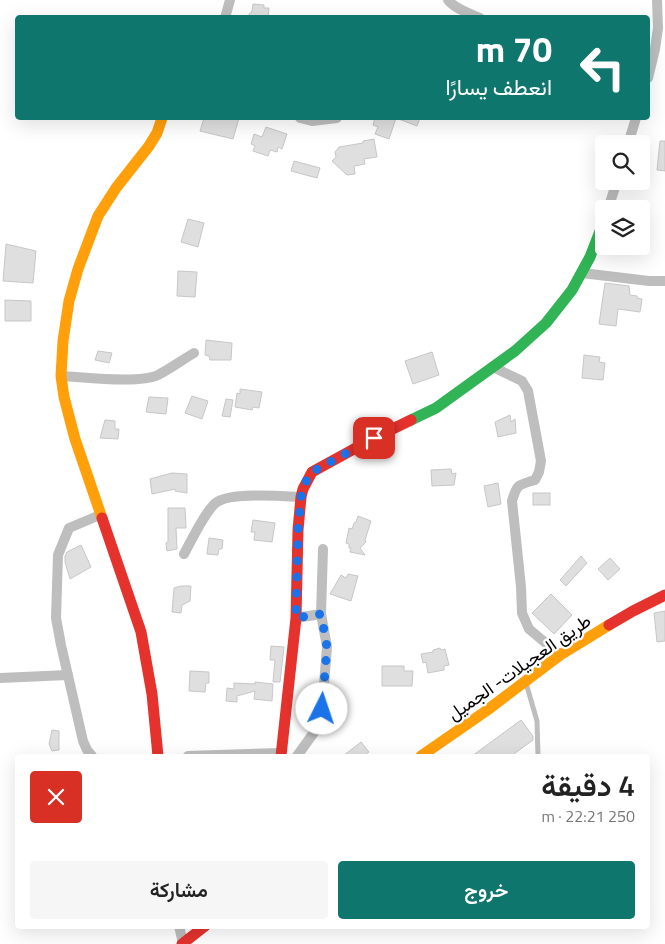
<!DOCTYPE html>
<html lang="ar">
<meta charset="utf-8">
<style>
body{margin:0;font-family:"Titillium Web",Vazirmatn,sans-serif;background:#f6f6f6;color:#222;direction:rtl;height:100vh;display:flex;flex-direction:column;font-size:19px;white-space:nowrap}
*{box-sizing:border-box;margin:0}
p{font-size:16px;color:#767676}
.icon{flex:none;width:28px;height:28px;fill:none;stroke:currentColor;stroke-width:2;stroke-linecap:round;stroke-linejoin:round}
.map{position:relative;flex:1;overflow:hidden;direction:ltr}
.details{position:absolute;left:15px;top:754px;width:635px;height:175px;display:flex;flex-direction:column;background:#fff;border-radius:5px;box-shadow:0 5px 20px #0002;direction:rtl}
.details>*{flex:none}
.guide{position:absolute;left:15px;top:15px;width:635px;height:105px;border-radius:5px;box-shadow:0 5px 20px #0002;direction:rtl;background:#0f766e;color:#fff;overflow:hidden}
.fabs{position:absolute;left:595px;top:135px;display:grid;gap:10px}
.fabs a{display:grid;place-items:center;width:55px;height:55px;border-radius:5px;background:#fff;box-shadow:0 5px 20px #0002;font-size:25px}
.pin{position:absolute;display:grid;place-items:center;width:42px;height:42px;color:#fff;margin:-21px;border-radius:10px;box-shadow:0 2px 8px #0006}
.me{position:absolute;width:55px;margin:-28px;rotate:4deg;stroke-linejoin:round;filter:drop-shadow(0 0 4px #0008)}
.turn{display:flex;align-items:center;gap:18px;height:105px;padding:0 15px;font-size:22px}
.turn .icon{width:65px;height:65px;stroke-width:2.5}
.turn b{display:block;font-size:35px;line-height:42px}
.round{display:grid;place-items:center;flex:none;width:52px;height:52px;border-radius:5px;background:#f6f6f6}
.headline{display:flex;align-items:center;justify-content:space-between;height:85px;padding:0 15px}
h1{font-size:30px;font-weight:600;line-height:38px}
.button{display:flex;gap:10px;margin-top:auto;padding:10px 15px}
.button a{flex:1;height:58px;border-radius:5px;background:#0f766e;color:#fff;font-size:20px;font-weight:600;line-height:58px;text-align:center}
.button a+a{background:#f6f6f6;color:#222}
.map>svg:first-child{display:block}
</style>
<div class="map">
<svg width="665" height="944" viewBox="0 0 665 944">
<rect width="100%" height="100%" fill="#fff"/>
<!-- building -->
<g fill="#dfdfdf" stroke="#c7c7c7">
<path d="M 253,4 L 264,5 L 264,8 L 269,8 L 268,18 L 246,18 L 252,11 Z"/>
<path d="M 204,118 L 239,118 L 233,139 L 200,131 Z"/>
<path d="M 375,118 L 420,118 L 417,126 L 396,118 L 389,139 L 375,134 L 378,127 L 373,125 Z"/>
<path d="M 266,127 L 287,134 L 282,149 L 278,147 L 277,152 L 270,150 L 268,156 L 253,151 L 255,146 L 251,144 L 254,134 L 262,137 Z"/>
<path d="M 374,139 L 377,157 L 364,159 L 365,164 L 354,166 L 355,174 L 347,175 L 332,161 L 336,157 L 335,152 L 339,147 L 363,143 L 363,141 Z"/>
<path d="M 660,141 L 665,141 L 665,171 L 657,170 Z"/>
<path d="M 294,161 L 320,168 L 317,178 L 291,171 Z"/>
<path d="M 188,219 L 204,223 L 198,247 L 181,242 Z"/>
<path d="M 6,244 L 36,251 L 33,283 L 3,281 Z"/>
<path d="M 178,271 L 197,272 L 195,297 L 177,296 Z"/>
<path d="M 605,283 L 629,286 L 630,295 L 637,296 L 637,298 L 642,299 L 640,312 L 618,309 L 616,326 L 599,324 Z"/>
<path d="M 5,300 L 31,301 L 31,321 L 5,321 Z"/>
<path d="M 206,340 L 232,343 L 231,360 L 210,360 L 209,356 L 205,355 Z"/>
<path d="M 98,351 L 112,353 L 109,363 L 95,360 Z"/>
<path d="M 432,352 L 439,375 L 413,384 L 405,361 Z"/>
<path d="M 584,355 L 600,357 L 599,362 L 605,363 L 603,380 L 582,378 Z"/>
<path d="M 240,389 L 262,392 L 259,408 L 253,407 L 252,410 L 235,407 L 237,393 L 240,394 Z"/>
<path d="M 192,396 L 208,401 L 202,419 L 185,413 Z"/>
<path d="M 149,397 L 168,398 L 166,414 L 146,412 Z"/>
<path d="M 226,399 L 233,400 L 230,417 L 222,416 Z"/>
<path d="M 510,415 L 511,422 L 515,419 L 516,433 L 498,437 L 495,422 Z"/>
<path d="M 105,420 L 115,421 L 115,429 L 119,429 L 118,439 L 100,438 Z"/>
<path d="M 451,469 L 452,474 L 456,473 L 454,485 L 432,486 L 431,470 Z"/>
<path d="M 172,473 L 187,474 L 187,493 L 175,491 L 175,489 L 152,494 L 150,479 Z"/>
<path d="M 498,483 L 501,504 L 488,507 L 484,486 Z"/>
<rect x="533" y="493" width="17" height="12"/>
<path d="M 168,508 L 185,508 L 186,528 L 176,528 L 177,549 L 167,551 L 166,543 L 168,542 Z"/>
<path d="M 358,516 L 371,521 L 365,540 L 366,542 L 360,548 L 365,555 L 350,552 L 351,548 L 349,548 L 349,544 L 346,543 L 349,528 L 352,529 L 354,523 L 356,522 Z"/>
<path d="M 253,520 L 275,523 L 272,542 L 254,540 L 255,532 L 251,532 Z"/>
<path d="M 209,538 L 223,540 L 222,549 L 219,549 L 218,555 L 207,554 Z"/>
<path d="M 81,545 L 91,567 L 70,579 L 65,562 L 65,556 L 67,552 Z"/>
<path d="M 581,556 L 587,563 L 566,586 L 560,580 Z"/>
<path d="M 610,558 L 620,569 L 608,580 L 598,569 Z"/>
<path d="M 348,574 L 358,576 L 351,601 L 330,594 L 341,575 L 346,578 Z"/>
<path d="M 181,586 L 191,586 L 190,601 L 182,605 L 181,613 L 172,612 L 174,588 Z"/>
<path d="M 551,594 L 572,615 L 554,634 L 532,613 Z"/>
<path d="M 665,611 L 665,641 L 657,642 L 654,613 Z"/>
<path d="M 271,646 L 284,647 L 280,682 L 273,682 L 275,660 L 270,660 Z"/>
<path d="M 440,648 L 441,650 L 445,649 L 449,665 L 444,666 L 444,670 L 428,673 L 426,662 L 423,663 L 421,654 L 433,652 L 433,650 Z"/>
<path d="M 382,666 L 404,666 L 404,671 L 413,671 L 412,686 L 382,686 Z"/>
<path d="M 190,671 L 209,672 L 209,683 L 206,683 L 205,692 L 189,691 Z"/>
<path d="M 255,682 L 273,684 L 272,701 L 254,699 L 255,691 L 237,696 L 237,702 L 226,701 L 227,688 L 234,689 L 234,683 L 255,684 Z"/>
<path d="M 521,720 L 533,736 L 533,740 L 511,756 L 472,756 Z"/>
<path d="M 52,730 L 59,731 L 59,750 L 52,751 L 49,744 Z"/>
<path d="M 361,742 L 369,752 L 364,756 L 343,756 Z"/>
</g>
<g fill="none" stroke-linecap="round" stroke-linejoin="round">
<!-- lane -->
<path stroke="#bebebe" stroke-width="5" d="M 526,683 L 537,721 L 538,756"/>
<!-- street -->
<g stroke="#bebebe" stroke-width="10">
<path d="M 448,0 C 455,9 469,13 480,18"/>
<path d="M 225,18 L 230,0"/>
<path d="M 648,78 L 655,49 L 658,28 L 657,0"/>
<path d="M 300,118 L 312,121 L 337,118"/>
<path d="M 628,144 L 636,118"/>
<path d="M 608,209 L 617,181"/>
<path d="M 582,273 L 649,281 L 665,281"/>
<path d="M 493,367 L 522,381 L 528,391 L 541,461 L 539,472 L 535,480 C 518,485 517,484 512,501 L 521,587 L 522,613 L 529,629 L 560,655"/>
<path d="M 61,376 C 84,377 139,384 158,375 C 170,369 182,360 194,353"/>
<path d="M 184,554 C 190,543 207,508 217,502 C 232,492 282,496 301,497"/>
<path d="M 296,618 L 321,614"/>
<path d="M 0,678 L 68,675"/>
<path d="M 92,756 L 87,750 L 83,741 L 61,645 L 56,618 L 58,555 L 69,528 L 100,515"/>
<path d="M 188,756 L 281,753"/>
<path d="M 297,756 L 315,731 L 322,709 L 327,647 L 321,614 L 323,549"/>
<path d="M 179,926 L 183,943"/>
</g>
<!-- fast -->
<path stroke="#30b455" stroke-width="11" d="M 411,420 L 436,408 L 515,351 L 546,323 L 572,290 L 590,257 L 604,221"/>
<!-- slow -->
<g stroke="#ff9f0a" stroke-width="11">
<path d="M 102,518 L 75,439 L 64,397 L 61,376 L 63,341 L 69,301 L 78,269 L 98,216 L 116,188 L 149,146 L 157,133 L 162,118"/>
<path d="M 421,756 L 486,711 L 560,655 L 609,625"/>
</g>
<!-- jam -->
<g stroke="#e5322d" stroke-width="11">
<path d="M 102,518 L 141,632 L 152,694 L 158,756"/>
<path d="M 609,625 L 633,611 L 665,595"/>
<path d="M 281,756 L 296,618 L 298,530 L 301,497 L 303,489 L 312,472 L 374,438 L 411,420"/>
<path d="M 182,944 L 205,926"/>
</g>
</g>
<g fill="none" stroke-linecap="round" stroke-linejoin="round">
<!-- route -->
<path stroke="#1a73e8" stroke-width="9" stroke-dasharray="0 16.2" d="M 322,709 L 327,647 L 321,614 L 296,618 L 298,530 L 301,497 L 305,483 L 312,472 L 374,438"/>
</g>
<g text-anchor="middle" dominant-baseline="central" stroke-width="4.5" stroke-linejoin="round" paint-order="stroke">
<!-- street labels -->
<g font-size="18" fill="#000" stroke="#fff">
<text transform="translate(519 667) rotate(-35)">طريق العجيلات- الجميل</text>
</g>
</g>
</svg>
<div class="fabs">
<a><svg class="icon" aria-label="search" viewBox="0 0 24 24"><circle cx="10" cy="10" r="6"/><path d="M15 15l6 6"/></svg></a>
<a><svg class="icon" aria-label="layers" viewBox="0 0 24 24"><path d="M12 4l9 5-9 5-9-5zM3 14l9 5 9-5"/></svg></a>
</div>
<div class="pin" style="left:374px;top:438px;background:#d93025"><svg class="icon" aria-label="arrive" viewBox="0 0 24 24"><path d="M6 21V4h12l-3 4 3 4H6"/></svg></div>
<svg class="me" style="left:322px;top:709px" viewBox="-20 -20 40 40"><circle r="19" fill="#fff"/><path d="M0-13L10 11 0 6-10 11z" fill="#1a73e8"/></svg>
<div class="guide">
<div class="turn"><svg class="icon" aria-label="left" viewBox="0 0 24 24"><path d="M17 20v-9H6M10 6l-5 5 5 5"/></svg><div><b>70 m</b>انعطف يسارًا</div></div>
</div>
<section class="details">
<div class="headline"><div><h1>4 دقيقة</h1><p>250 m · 22:21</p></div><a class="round" style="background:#d93025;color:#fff"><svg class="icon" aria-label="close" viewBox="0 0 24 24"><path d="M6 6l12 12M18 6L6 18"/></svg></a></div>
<div class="button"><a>خروج</a><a>مشاركة</a></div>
</section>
</div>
